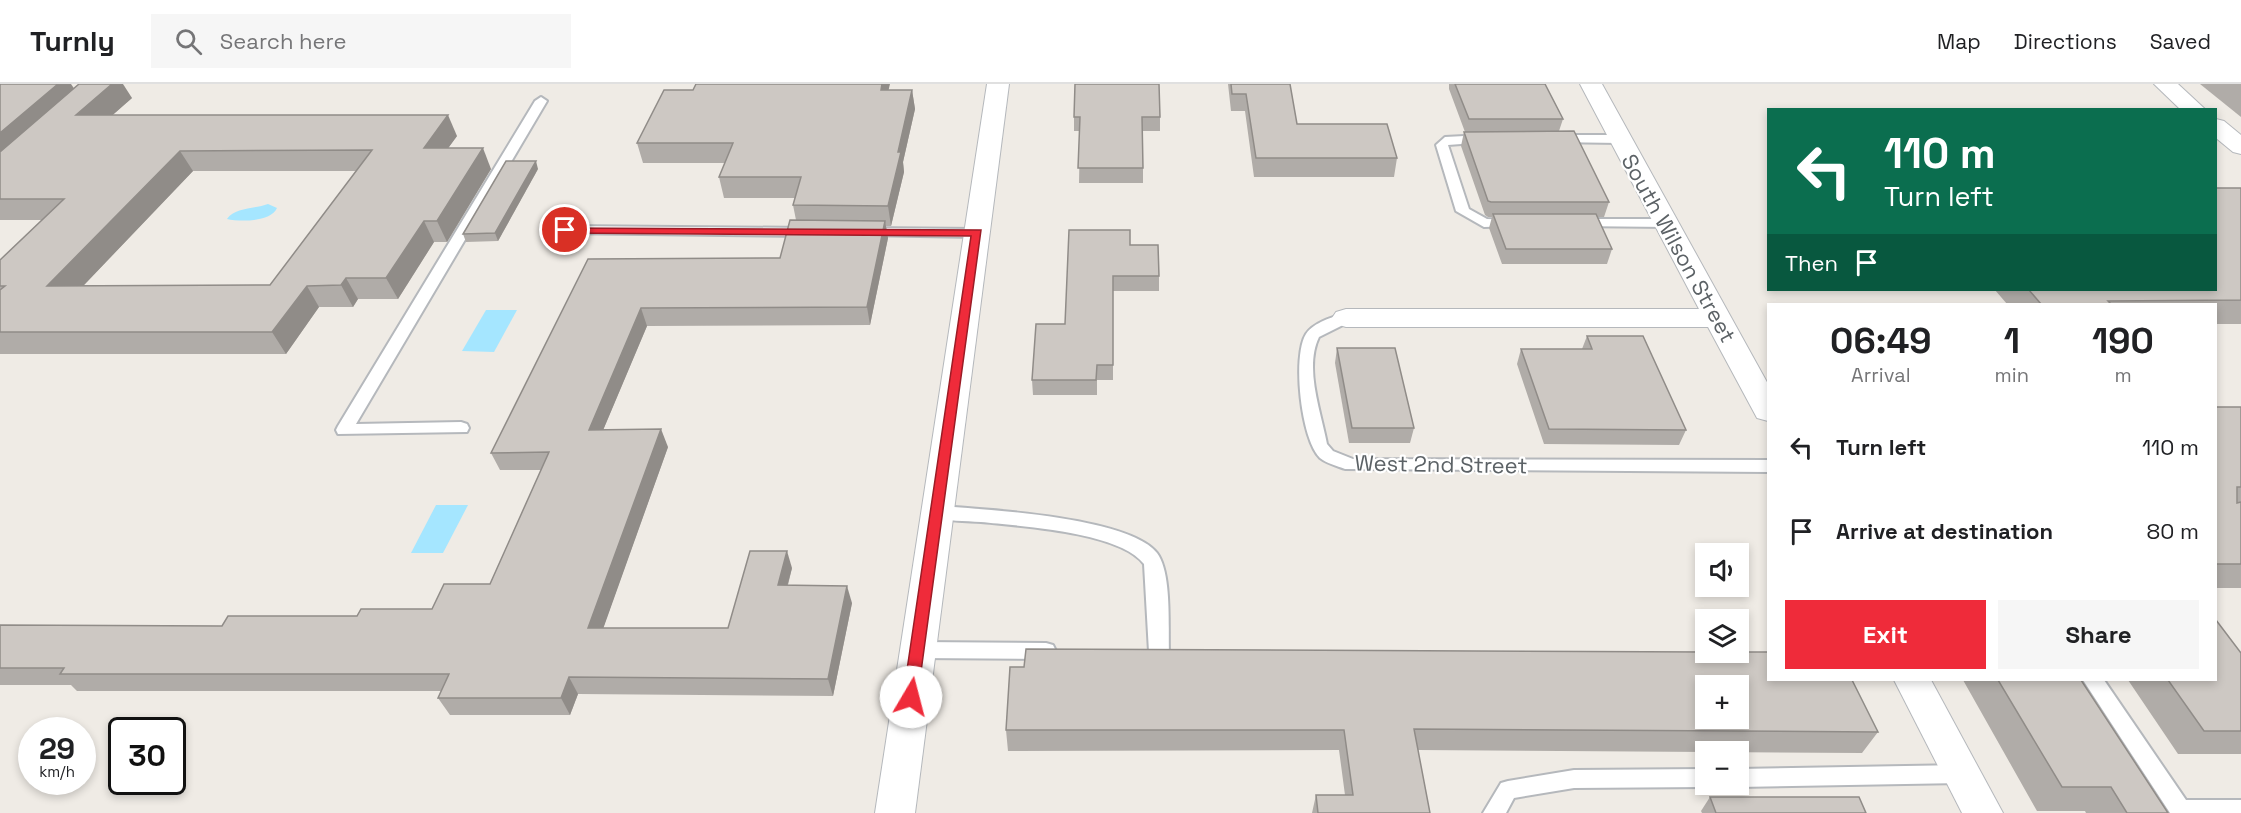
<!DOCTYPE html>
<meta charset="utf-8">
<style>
body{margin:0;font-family:"Space Grotesk",sans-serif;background:#f6f6f6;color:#202124;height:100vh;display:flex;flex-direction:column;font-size:22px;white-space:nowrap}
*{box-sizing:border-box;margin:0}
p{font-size:20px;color:#757577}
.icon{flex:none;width:33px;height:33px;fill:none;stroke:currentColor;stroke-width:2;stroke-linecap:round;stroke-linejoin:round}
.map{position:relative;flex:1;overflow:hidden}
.panel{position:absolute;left:1767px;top:219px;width:450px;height:378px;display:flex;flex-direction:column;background:#fff;border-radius:0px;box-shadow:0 3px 9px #0003}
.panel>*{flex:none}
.guide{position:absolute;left:1767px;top:24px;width:450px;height:183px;border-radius:0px;box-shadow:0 3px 9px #0003;background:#0b6e4f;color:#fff;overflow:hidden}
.buttons{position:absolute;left:1695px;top:459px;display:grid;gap:12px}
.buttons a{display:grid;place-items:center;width:54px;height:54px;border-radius:0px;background:#fff;box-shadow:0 3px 9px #0003;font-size:30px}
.speed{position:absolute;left:18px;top:633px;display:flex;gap:12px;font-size:30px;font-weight:700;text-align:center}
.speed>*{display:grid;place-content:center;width:78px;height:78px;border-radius:50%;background:#fff;box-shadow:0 3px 9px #0003;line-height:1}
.speed small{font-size:15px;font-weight:400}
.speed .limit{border:3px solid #111;border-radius:9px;background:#fff;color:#111}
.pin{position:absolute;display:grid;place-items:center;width:51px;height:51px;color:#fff;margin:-26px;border:3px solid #fff;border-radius:50%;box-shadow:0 2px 6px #0007}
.me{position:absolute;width:66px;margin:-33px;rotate:8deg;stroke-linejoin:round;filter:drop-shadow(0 0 4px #0008)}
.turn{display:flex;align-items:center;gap:21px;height:126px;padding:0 18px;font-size:27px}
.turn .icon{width:78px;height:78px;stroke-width:2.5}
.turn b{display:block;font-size:42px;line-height:51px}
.then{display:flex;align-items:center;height:57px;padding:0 18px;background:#0003;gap:12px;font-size:22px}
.eta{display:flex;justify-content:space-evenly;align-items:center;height:102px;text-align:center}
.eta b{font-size:36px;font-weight:800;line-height:42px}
.primary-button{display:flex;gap:12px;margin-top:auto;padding:12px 18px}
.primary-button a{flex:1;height:69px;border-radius:0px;background:#ef2b3a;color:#fff;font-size:24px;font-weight:800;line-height:69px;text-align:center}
.primary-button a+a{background:#f6f6f6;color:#202124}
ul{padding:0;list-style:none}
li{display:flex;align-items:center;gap:18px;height:84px;padding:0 18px}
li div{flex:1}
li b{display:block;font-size:22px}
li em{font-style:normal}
header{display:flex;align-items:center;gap:36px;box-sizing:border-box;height:84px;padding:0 30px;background:#fff;border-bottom:2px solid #e0e0e0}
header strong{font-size:28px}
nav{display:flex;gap:33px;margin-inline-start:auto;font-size:21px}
.search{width:420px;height:54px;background:#f6f6f6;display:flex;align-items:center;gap:15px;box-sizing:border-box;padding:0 21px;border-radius:0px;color:#757577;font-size:22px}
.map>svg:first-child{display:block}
</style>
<header>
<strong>Turnly</strong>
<div class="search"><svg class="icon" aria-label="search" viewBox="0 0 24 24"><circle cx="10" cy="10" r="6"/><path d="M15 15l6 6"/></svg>Search here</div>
<nav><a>Map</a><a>Directions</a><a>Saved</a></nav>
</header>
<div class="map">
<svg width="2241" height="729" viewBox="0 0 2241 729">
<rect width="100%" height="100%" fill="#efebe5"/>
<!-- water -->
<g fill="#a5e6ff">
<path d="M 268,120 L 277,124 C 271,138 240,138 227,135 C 235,123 255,125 268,120 Z"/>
<path d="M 486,226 L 517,226 L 494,268 L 462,267 Z"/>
<path d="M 436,421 L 468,421 L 443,469 L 411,469 Z"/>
</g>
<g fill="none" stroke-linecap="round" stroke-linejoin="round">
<defs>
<g id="lane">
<path d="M 541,13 L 547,17 L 356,340 L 461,338 L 467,340 L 469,344 L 467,348 L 338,350 L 336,346 L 338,342 L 535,17 Z"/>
<path d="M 1484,51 L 1490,55 L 1488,58 L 1448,61 L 1469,125 L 1487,135 L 1517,136 L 1517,142 L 1484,143 L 1456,127 L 1436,61 L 1445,53 Z"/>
<path d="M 1555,51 L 1620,51 L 1626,55 L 1620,59 L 1551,58 L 1549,55 Z"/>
<path d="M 1577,135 L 1668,135 L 1675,139 L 1668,143 L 1572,142 L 1570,139 Z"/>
<path d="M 565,142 L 808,144 L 815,148 L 808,152 L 560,149 L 558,146 Z"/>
<path d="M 867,144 L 977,145 L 984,149 L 977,153 L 862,151 L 860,148 Z"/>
<path d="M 1346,229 L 1353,234 L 1351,237 L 1319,253 C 1304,284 1321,328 1327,360 L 1333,367 L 1353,375 L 1768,376 L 1768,388 L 1345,385 C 1337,382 1326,379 1320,374 C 1301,356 1292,272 1306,250 C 1314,238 1333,233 1346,229 Z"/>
<path d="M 937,422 C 983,425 1129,433 1157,469 C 1172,489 1168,543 1169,568 L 1166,574 L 1159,576 L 1152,574 L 1149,568 L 1144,480 C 1120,448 1020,442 981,438 C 965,437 947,437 931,433 L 928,428 L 931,423 Z"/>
<path d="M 918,558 L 1046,559 L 1053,561 L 1056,567 L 1053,573 L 1046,575 L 918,574 L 911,572 L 908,566 L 911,560 Z"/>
<path d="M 2083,596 L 2104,596 L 2186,716 L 2241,716 L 2241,729 L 2170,729 Z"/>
<path d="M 1962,681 L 1969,683 L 1972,690 L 1969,697 L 1962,699 L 1738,703 L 1731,700 L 1738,700 L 1738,685 Z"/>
<path d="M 1706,685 L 1706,700 L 1713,700 L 1706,703 L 1574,704 L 1514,714 L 1506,729 L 1483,729 L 1501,699 L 1508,697 L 1574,686 Z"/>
</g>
<g id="street">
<path d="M 987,0 L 1009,0 L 915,729 L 875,729 Z"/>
<path d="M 1580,0 L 1602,0 L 1768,300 L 1768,337 L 1757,334 L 1708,243 L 1346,243 L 1336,240 L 1332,234 L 1336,228 L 1346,225 L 1699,225 Z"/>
<path d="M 2154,0 L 2178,0 L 2206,26 L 2181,26 Z"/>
<path d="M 2216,35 L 2224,37 L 2241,51 L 2241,70 L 2233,68 L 2216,54 Z"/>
<path d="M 1894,596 L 1931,596 L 2003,729 L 1962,729 Z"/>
</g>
</defs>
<!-- lane casing -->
<use href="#lane" stroke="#b5b8bc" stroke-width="4"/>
<!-- street casing -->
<use href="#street" stroke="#b5b8bc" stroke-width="2"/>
<!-- lane -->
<use href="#lane" fill="#fff" fill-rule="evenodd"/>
<!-- street -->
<use href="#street" fill="#fff" fill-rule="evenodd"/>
</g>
<!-- wall -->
<g fill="#b0aca8" fill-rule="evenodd">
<path d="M 0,0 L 74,4 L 132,14 L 112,31 L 457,52 L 448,64 L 491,85 L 447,158 L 434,158 L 398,215 L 358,215 L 353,223 L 319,223 L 286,270 L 0,270 L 0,176 L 42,136 L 0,136 ZM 193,87 L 356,87 L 270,201 L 84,201 Z"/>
<path d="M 1228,0 L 1290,0 L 1297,40 L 1397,74 L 1394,93 L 1254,93 L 1245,27 L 1231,27 Z"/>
<path d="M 1449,0 L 1545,0 L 1563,35 L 1559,47 L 1609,118 L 1604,133 L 1597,133 L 1612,165 L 1607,180 L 1502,180 L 1489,144 L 1492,133 L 1488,133 L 1485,131 L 1461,62 L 1464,48 L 1465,48 L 1449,5 Z"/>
<path d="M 2200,0 L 2241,0 L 2241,33 Z"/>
<path d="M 889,6 L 912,6 L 915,25 L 903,78 L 904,88 L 891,142 L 886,142 L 888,154 L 870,241 L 647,242 L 603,346 L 668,363 L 603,544 L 728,544 L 792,484 L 788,501 L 852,519 L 833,612 L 578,610 L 570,631 L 450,631 L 438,614 L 441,607 L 77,607 L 71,601 L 0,601 L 0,541 L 222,542 L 357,532 L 432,525 L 490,500 L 541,386 L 500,386 L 491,369 L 588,175 L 780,174 L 796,136 L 793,121 L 795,114 L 724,114 L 719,93 L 725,79 L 643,79 L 637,59 Z"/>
<path d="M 1074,33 L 1160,33 L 1160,47 L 1143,47 L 1143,99 L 1079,99 L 1080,47 L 1074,47 Z"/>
<path d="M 538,85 L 498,157 L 466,158 L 463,150 Z"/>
<path d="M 2241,104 L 2241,240 L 2216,240 L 2216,220 L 2007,220 L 1995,206 L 2216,206 Z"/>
<path d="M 1130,161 L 1159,192 L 1159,207 L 1113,207 L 1113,296 L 1097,296 L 1097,311 L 1033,311 L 1032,296 L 1065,240 Z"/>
<path d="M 1587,252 L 1686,346 L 1679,361 L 1544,360 L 1517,280 L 1521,265 L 1582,265 Z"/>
<path d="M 1337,264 L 1414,344 L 1410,359 L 1349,359 L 1335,279 Z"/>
<rect x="2216" y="323" width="25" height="181"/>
<path d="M 2241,569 L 2241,670 L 2178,670 L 2128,596 L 2216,596 Z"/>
<path d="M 1010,583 L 1878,648 L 1862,669 L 1418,666 L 1430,729 L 1312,729 L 1316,711 L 1345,711 L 1339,666 L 1008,667 L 1006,646 Z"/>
<path d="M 1963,596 L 2081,596 L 2168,729 L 2086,729 L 2085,727 L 2037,727 Z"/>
<path d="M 1710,713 L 1866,729 L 1702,729 L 1701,727 Z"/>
</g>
<!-- shaded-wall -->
<g fill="#908c88">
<path d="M 35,0 L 71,0 L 80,13 L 0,82 L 0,49 Z"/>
<path d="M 112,0 L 123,0 L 132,14 L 89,52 L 76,31 Z"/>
<path d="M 882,0 L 890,0 L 884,25 L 881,6 Z"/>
<path d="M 912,6 L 915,25 L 903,78 L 904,88 L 891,142 L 888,122 L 898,68 Z"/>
<path d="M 448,31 L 457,52 L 433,85 L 424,64 Z"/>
<path d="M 483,64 L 491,85 L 447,158 L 437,137 Z"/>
<path d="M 180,67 L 193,87 L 63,223 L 47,202 Z"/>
<path d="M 536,77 L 538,85 L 498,157 L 495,149 Z"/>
<path d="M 424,137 L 434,158 L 398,215 L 386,194 Z"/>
<path d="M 885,137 L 888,154 L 870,241 L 867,223 Z"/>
<path d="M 346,194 L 358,215 L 353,223 L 341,201 Z"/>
<path d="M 307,202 L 319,223 L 286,270 L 272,248 Z"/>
<path d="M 641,224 L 647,242 L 596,363 L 589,346 Z"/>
<path d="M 661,345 L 668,363 L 597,562 L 588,544 Z"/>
<path d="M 787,467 L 792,484 L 783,518 L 778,501 Z"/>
<path d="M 847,502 L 852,519 L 833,612 L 828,595 Z"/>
<path d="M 569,593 L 578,610 L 570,631 L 561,614 Z"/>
</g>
<!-- building -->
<g fill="#cdc8c3" stroke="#908c88" stroke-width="1.5" fill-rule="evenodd">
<path d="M 0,0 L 58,0 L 0,49 Z"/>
<path d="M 79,0 L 112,0 L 76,31 L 448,31 L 424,64 L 483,64 L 437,137 L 424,137 L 386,194 L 346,194 L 341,201 L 307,202 L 272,248 L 0,248 L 0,206 L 5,202 L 0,202 L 0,176 L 64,115 L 0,115 L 0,68 ZM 372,66 L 270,201 L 47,202 L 180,67 Z"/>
<path d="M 696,0 L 882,0 L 881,6 L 912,6 L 898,68 L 901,68 L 888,122 L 793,121 L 801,93 L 719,93 L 733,59 L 637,59 L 664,6 L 693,6 Z"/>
<path d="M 1075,0 L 1159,0 L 1160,33 L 1142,33 L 1143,84 L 1078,84 L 1080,33 L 1074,33 Z"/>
<path d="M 1231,0 L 1290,0 L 1297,40 L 1387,40 L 1397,74 L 1256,74 L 1246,10 L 1232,10 Z"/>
<path d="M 1455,0 L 1545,0 L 1563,35 L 1469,35 Z"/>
<path d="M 1574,47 L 1609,118 L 1491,118 L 1488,117 L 1464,48 Z"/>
<path d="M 506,77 L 536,77 L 495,149 L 463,150 Z"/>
<path d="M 2216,104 L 2241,104 L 2241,216 L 2108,217 L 2111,220 L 2041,220 L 2029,206 L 2216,206 Z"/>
<path d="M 1493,130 L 1596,130 L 1612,165 L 1506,165 Z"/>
<path d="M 790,136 L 885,137 L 867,223 L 641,224 L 589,346 L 661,345 L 588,544 L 728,544 L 750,467 L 787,467 L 778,501 L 847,502 L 828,595 L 569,593 L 561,614 L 438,614 L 449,590 L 60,590 L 64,584 L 0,584 L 0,541 L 222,542 L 228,532 L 357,532 L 361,525 L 432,525 L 444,500 L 490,500 L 549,368 L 491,369 L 588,175 L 780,174 Z"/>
<path d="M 1069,146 L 1130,146 L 1130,161 L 1158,161 L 1159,192 L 1113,192 L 1113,281 L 1097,281 L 1096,296 L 1032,296 L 1036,240 L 1065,240 Z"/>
<path d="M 1587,252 L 1643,252 L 1686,346 L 1549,345 L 1521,265 L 1592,265 Z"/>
<path d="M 1337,264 L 1395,264 L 1414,344 L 1352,344 Z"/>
<path d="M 2216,323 L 2241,323 L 2241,403 L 2237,403 L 2237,419 L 2241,418 L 2241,480 L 2216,480 Z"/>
<path d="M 2216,536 L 2241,569 L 2241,647 L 2204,647 L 2168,596 L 2216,596 Z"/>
<path d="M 1026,565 L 1706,568 L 1768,568 L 1768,596 L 1852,596 L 1878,648 L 1414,645 L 1430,729 L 1318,729 L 1316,711 L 1353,711 L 1344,646 L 1006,646 L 1010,583 L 1024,583 ZM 1706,602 L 1738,602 L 1738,634 L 1706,634 Z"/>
<path d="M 1998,596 L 2081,596 L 2168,729 L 2127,729 L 2111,703 L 2062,703 Z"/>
<path d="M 1710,713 L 1859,713 L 1866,729 L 1716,729 Z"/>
</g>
<!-- route -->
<path fill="#ef2b3a" stroke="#9b1c26" stroke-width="1.5" d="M 561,144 L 981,146 L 917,617 L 906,617 L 903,613 L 971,152 L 565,149 L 559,146 Z"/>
<g text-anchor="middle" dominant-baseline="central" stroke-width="4.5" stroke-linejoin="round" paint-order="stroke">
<!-- street labels -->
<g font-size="22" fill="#5c6266" stroke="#fff">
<text transform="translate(1679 164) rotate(61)">South Wilson Street</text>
<text transform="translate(1441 380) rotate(1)">West 2nd Street</text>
</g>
</g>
</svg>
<div class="buttons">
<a><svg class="icon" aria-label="sound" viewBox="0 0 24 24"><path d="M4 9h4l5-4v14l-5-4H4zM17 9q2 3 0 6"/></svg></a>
<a><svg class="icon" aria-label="layers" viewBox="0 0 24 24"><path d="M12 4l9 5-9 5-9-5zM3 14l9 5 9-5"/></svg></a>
<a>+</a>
<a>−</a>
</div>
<div class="speed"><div>29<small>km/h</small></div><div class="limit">30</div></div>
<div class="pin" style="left:565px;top:146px;background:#d93025"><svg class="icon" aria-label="arrive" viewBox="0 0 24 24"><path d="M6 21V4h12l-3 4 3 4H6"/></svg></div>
<svg class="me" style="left:911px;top:613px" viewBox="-20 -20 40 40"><circle r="19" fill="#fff"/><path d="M0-13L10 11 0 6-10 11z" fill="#ef2b3a"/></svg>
<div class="guide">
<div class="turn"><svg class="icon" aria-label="left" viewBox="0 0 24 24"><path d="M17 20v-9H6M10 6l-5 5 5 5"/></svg><div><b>110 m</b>Turn left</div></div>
<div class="then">Then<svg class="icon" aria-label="arrive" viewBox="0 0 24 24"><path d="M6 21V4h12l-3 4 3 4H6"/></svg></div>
</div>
<section class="panel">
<div class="eta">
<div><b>06:49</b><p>Arrival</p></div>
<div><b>1</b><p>min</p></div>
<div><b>190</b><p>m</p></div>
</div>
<ul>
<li><svg class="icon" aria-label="left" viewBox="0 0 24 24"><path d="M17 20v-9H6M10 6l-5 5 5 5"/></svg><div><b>Turn left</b></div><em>110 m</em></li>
<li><svg class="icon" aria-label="arrive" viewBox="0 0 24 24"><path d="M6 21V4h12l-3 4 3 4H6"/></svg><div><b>Arrive at destination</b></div><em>80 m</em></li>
</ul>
<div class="primary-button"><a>Exit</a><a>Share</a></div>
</section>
</div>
